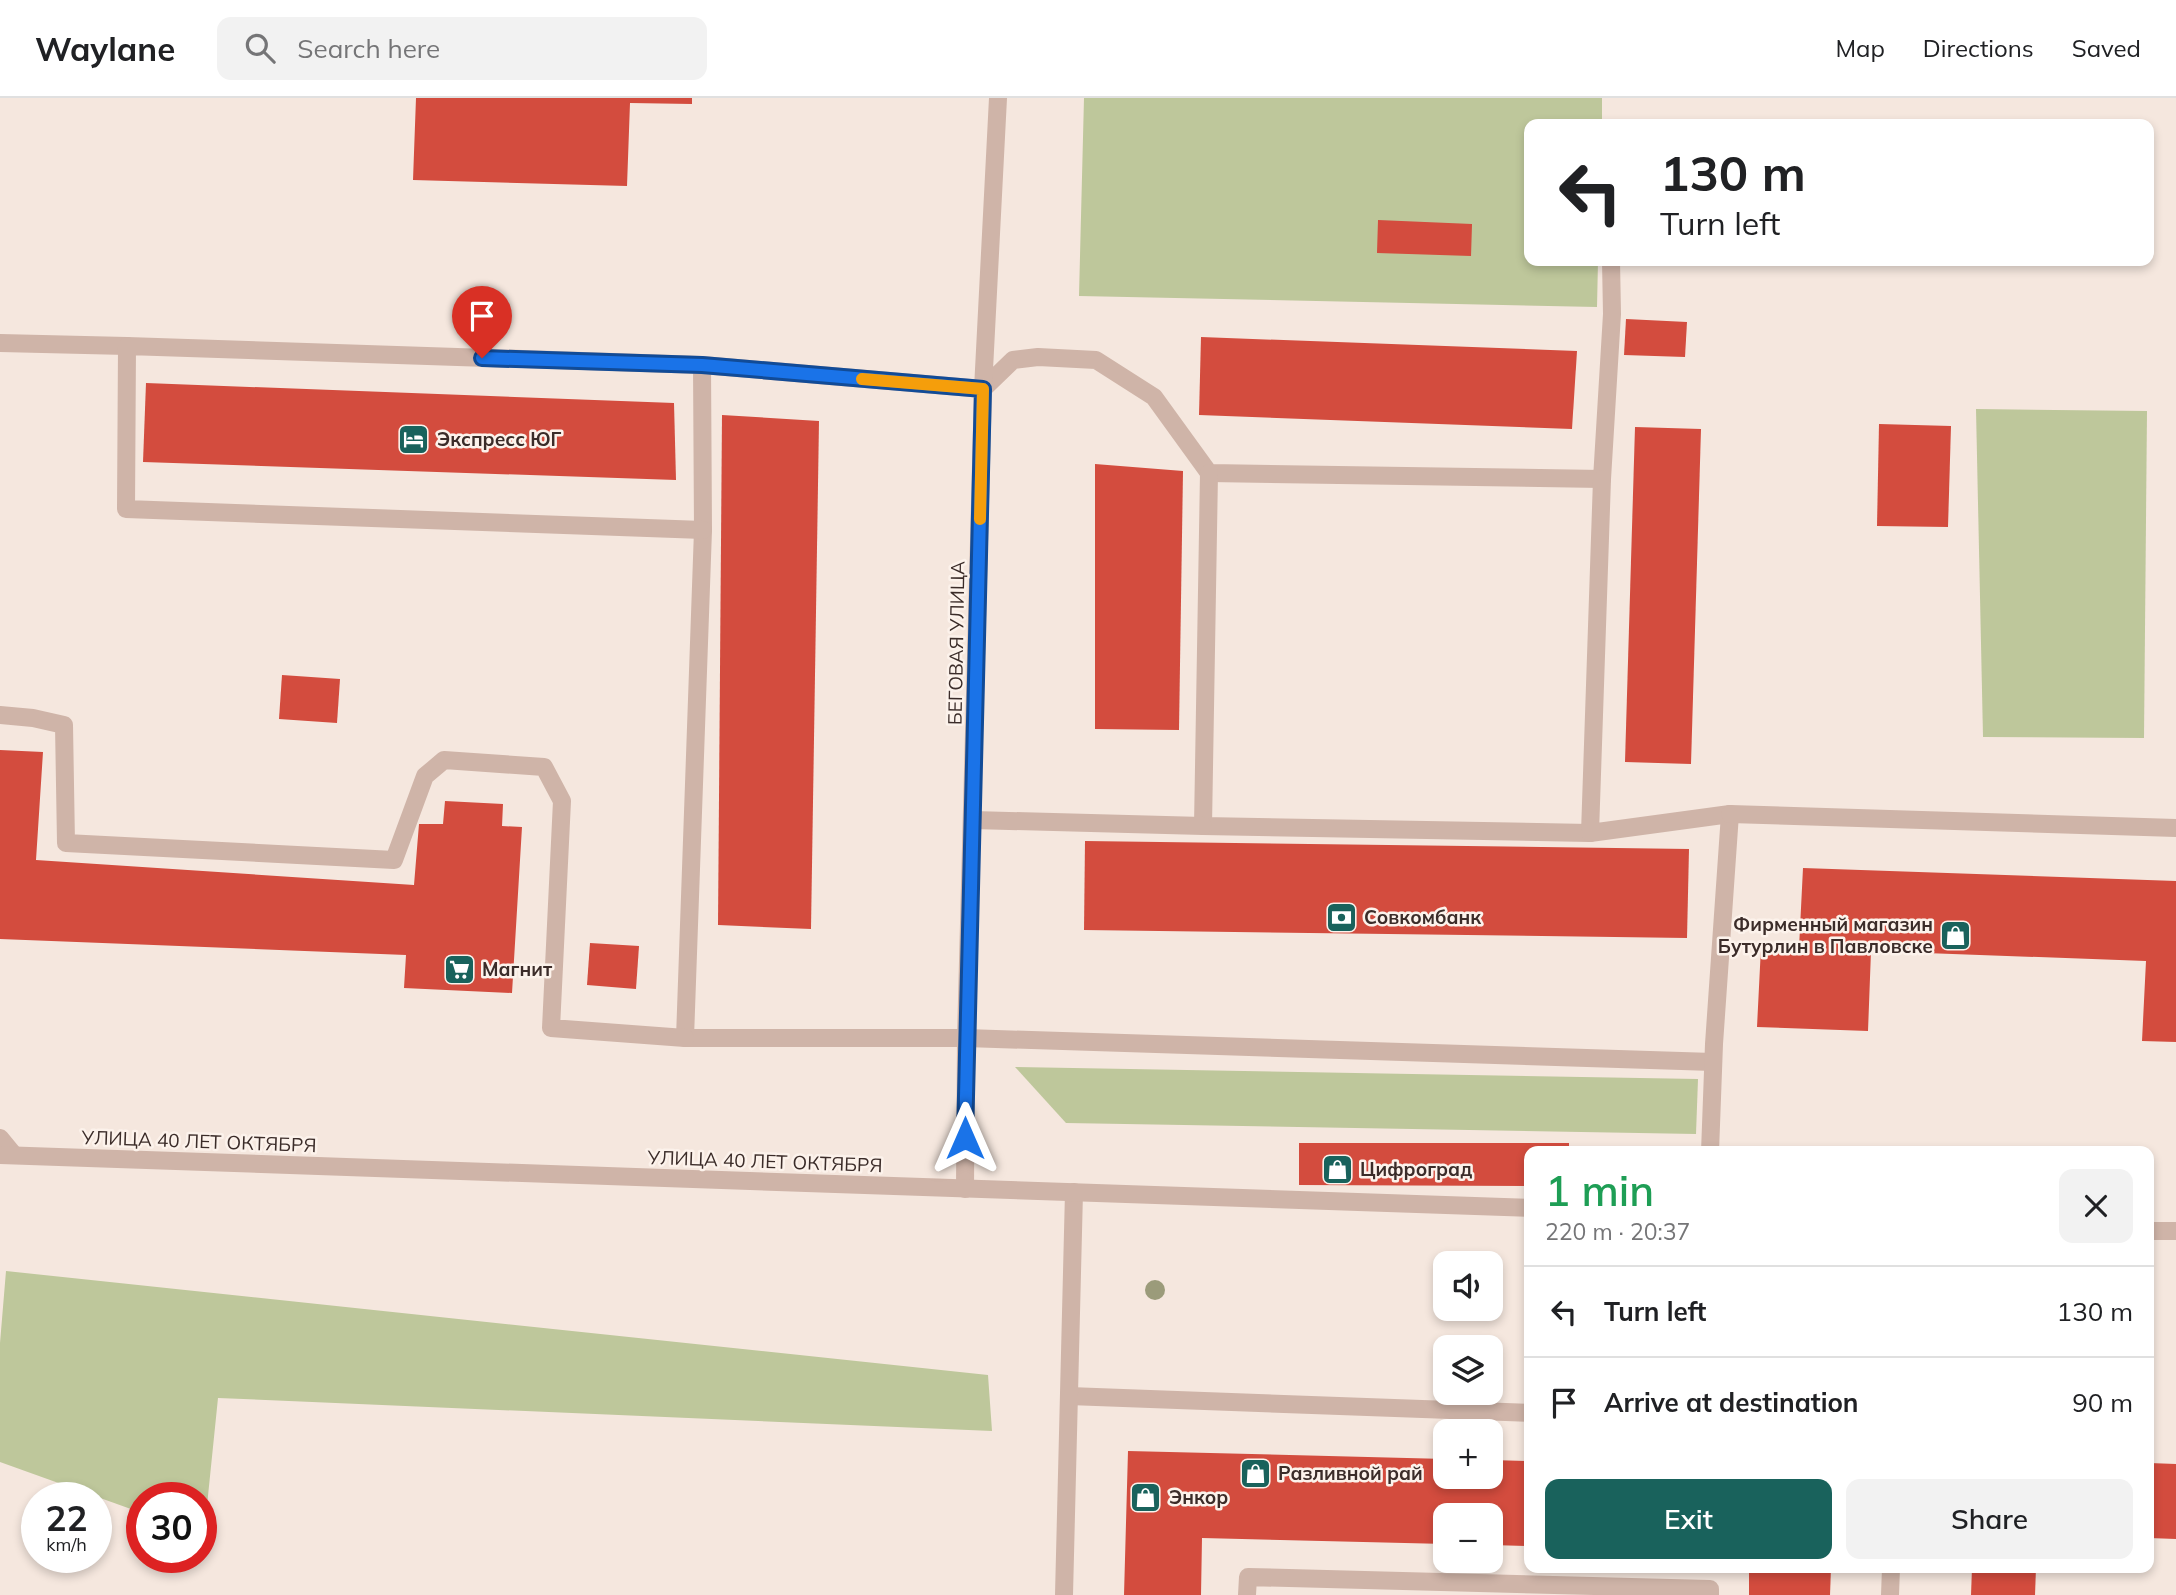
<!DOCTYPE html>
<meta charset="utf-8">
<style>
body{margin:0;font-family:Mulish,sans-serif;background:#f2f2f2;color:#202124;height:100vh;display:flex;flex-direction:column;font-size:26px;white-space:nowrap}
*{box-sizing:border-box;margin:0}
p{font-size:23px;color:#757577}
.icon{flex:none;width:38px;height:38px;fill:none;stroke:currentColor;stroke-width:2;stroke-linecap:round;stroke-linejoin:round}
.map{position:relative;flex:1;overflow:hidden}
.sheet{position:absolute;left:1524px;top:1048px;width:630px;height:427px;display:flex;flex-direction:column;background:#fff;border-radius:14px;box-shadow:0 4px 10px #0003}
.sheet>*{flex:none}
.banner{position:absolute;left:1524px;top:21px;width:630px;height:147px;border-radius:14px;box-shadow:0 4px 10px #0003;background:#fff;color:#202124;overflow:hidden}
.buttons{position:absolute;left:1433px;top:1153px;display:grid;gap:14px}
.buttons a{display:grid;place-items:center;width:70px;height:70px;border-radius:14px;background:#fff;box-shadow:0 4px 10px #0003;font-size:35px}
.speed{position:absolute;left:21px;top:1384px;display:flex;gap:14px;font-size:35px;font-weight:700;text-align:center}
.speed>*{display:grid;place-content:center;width:91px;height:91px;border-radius:50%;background:#fff;box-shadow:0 4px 10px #0003;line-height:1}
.speed small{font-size:18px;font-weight:400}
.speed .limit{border:10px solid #d22;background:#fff;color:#111}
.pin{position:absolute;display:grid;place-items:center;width:60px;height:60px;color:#fff;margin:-72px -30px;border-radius:50% 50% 50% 0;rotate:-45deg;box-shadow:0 0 7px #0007}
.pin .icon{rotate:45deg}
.me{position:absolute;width:77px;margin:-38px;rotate:0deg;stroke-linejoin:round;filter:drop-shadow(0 0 5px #0008)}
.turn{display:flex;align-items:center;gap:24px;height:147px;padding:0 21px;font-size:32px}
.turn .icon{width:91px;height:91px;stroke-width:2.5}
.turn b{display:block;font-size:49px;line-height:60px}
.round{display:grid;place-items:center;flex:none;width:74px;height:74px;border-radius:14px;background:#f2f2f2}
.overview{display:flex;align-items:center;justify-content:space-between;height:119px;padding:0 21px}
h1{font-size:42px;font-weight:600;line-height:52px;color:#1e9e55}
.cta{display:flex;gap:14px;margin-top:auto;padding:14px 21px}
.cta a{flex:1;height:80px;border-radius:14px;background:#19625c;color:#fff;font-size:28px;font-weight:600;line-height:80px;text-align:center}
.cta a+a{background:#f2f2f2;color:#202124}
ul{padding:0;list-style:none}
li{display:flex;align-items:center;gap:21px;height:91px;padding:0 21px;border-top:2px solid #e0e0e0}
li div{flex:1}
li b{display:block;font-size:26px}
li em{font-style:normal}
header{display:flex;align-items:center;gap:42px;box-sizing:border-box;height:98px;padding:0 35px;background:#fff;border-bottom:2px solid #e0e0e0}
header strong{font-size:33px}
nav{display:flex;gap:38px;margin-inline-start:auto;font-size:24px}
.search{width:490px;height:63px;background:#f2f2f2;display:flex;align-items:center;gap:18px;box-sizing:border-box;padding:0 24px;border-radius:14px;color:#757577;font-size:26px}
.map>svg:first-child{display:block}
</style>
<header>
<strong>Waylane</strong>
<div class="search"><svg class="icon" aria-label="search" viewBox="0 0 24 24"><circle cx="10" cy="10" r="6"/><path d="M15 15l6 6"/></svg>Search here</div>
<nav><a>Map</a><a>Directions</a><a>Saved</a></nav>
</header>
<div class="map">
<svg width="2176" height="1497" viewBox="0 0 2176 1497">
<rect width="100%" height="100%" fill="#f5e7de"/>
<!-- green -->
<g fill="#bec79b">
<path d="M 1084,0 L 1602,0 L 1602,26 L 1530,26 L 1530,163 L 1598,163 L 1597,209 L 1079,198 Z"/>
<path d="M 1976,311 L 2147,313 L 2144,640 L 1983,639 Z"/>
<path d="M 1015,969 L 1698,981 L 1696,1036 L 1066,1025 Z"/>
<path d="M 6,1173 L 988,1277 L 992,1333 L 218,1300 L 204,1437 L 201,1436 L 201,1400 L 142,1400 L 142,1415 L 0,1364 L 0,1245 Z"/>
</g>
<!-- building -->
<g fill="#d34c3e">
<path d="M 416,0 L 692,0 L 692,6 L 630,5 L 627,88 L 413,82 Z"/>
<path d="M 1378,122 L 1472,126 L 1471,158 L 1377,155 Z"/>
<path d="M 1626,221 L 1687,224 L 1685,259 L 1624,257 Z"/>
<path d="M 1201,239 L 1577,253 L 1572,331 L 1199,317 Z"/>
<path d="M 146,285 L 674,305 L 676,382 L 143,364 Z"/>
<path d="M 722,317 L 819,323 L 811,831 L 718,827 Z"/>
<path d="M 1879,326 L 1951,328 L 1948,429 L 1877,428 Z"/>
<path d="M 1635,329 L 1701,331 L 1691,666 L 1625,664 Z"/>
<path d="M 1095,366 L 1183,373 L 1179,632 L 1095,631 Z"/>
<path d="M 282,577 L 340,581 L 337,625 L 279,621 Z"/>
<path d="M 0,652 L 43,654 L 36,762 L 414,787 L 419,726 L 443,726 L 445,703 L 503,706 L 502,728 L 522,729 L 512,895 L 404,890 L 406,857 L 0,841 Z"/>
<path d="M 1085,743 L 1689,751 L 1687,840 L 1084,832 Z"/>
<path d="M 1803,770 L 2176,783 L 2176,944 L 2142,943 L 2146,863 L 1871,853 L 1868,933 L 1757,929 L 1761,849 L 1799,850 Z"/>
<path d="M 590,845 L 639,848 L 636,891 L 587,887 Z"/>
<path d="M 1299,1045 L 1569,1045 L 1569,1054 L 1530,1054 L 1530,1088 L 1299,1087 Z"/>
<path d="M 1128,1353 L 1446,1361 L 1446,1379 L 1491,1379 L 1491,1362 L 1530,1363 L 1530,1448 L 1491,1447 L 1491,1418 L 1446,1418 L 1446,1446 L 1202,1440 L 1201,1497 L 1124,1497 Z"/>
<path d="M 2149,1365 L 2176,1366 L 2176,1441 L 2149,1440 Z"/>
<path d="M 1749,1470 L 1831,1470 L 1830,1497 L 1749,1497 Z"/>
<path d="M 1972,1470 L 2036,1470 L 2035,1497 L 1971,1497 Z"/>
</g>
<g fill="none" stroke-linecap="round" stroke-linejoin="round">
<!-- service -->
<g stroke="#cfb4a8" stroke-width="18">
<path d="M 1611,163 L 1612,216 L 1602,381 L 1209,375 L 1154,299 L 1096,262 L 1038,259 L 1013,262 L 983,291 L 702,267 L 703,432 L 685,940 L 966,940 L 1713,964"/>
<path d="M 0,245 L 127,248"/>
<path d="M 702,267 L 127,248 L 126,411 L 703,432"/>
<path d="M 1209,375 L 1203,728 L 1590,735"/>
<path d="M 1602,381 L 1590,735 L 1730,716 L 1714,946 L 1710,1054"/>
<path d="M 0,617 L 33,620 L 64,627 L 66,745 L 394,762 L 425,678 L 444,662 L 544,669 L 562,703 L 551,930 L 685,940"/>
<path d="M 1730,716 L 2176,730"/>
<path d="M 973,722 L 1203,728"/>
<path d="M 1069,1298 L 1530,1315"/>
<path d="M 1064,1497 L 1074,1094"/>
<path d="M 1247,1497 L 1248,1479 L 1710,1491 L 1710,1497"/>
<path d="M 1890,1497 L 1891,1470"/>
</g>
<!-- minor -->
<g stroke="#cfb4a8" stroke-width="18">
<path d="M 0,1040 L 14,1057"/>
<path d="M 965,1091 L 966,940 L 983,291 L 998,0"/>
</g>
<!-- tertiary -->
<g stroke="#cfb4a8" stroke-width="18">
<path d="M 0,1057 L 1530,1110"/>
<path d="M 2149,1133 L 2176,1133"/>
</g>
</g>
<!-- trees -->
<circle fill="#9b9b7a" cx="1155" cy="1192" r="10"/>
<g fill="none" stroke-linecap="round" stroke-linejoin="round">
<defs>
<path id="route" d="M 482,260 L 702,267 L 983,291 L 965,1040"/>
</defs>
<!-- route casing -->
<use href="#route" stroke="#114b97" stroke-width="18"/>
<!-- route -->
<use href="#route" stroke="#1a73e8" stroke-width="12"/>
<!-- slow -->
<path stroke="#f59e0b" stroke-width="12" d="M 862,281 L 983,291 L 980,421"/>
</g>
<!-- icons -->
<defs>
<symbol id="hotel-square" viewBox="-11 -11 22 22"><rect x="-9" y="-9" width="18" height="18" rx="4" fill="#19625c" stroke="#fcf2eb"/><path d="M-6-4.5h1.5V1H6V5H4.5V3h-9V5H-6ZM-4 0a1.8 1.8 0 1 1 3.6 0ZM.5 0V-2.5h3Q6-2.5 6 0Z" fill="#fff"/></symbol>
<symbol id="bank-square" viewBox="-11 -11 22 22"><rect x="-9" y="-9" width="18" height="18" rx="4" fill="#19625c" stroke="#fcf2eb"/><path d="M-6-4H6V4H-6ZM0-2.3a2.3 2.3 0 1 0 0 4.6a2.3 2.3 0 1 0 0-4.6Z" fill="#fff"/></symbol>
<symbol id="shop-square" viewBox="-11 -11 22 22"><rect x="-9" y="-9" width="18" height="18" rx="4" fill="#19625c" stroke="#fcf2eb"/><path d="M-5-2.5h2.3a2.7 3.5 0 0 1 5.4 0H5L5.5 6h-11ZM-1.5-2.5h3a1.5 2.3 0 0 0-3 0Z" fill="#fff"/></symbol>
<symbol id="supermarket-square" viewBox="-11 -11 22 22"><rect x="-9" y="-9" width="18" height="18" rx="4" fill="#19625c" stroke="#fcf2eb"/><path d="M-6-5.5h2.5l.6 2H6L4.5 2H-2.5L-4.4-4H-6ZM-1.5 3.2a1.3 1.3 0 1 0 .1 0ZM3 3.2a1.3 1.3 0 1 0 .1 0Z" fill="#fff"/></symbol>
</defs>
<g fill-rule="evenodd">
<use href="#hotel-square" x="396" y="324" width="35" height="35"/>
<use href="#bank-square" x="1324" y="802" width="35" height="35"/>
<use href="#shop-square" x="1938" y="820" width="35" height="35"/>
<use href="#supermarket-square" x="442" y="854" width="35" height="35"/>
<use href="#shop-square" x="1320" y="1054" width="35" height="35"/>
<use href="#shop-square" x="1238" y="1358" width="35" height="35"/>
<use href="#shop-square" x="1128" y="1382" width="35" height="35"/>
</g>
<g text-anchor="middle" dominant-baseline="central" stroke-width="5" stroke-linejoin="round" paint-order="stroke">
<!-- poi labels -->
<g font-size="19" font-weight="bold" fill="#3b2c29" stroke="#fcf2eb" text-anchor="start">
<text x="437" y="341">Экспресс ЮГ</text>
<text x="1364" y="819">Совкомбанк</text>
<text x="1933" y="826" text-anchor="end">Фирменный магазин<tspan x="1933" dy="22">Бутурлин в Павловске</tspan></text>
<text x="482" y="871">Магнит</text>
<text x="1360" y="1071">Цифроград</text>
<text x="1278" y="1375">Разливной рай</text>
<text x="1169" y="1399">Энкор</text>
</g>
<!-- street labels -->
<g font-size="19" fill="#3b2c29" stroke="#fcf2eb">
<text transform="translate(956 545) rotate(-89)">БЕГОВАЯ УЛИЦА</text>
<text transform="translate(199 1043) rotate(2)">УЛИЦА 40 ЛЕТ ОКТЯБРЯ</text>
<text transform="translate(765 1063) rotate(2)">УЛИЦА 40 ЛЕТ ОКТЯБРЯ</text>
</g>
</g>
</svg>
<div class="buttons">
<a><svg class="icon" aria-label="sound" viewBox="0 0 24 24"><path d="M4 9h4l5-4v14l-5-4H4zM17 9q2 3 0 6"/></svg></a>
<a><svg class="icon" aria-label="layers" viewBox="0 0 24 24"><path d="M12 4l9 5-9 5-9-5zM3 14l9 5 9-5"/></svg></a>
<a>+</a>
<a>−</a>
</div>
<div class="speed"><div>22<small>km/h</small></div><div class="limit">30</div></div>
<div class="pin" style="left:482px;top:260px;background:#d93025"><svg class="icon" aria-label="arrive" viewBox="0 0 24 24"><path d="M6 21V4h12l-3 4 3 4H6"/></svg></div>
<svg class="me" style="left:965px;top:1040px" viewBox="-20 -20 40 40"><path d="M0-17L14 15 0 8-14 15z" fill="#1a73e8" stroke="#fff" stroke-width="4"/></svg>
<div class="banner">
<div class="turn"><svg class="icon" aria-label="left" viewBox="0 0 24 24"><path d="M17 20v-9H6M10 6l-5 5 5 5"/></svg><div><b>130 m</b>Turn left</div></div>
</div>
<section class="sheet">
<div class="overview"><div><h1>1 min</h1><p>220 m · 20:37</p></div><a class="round"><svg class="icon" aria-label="close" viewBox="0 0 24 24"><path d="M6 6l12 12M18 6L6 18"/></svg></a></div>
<ul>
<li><svg class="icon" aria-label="left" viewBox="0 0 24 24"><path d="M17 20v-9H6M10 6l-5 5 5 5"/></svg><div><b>Turn left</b></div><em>130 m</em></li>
<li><svg class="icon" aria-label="arrive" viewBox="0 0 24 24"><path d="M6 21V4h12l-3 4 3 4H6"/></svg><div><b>Arrive at destination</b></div><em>90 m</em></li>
</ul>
<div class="cta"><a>Exit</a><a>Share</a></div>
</section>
</div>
